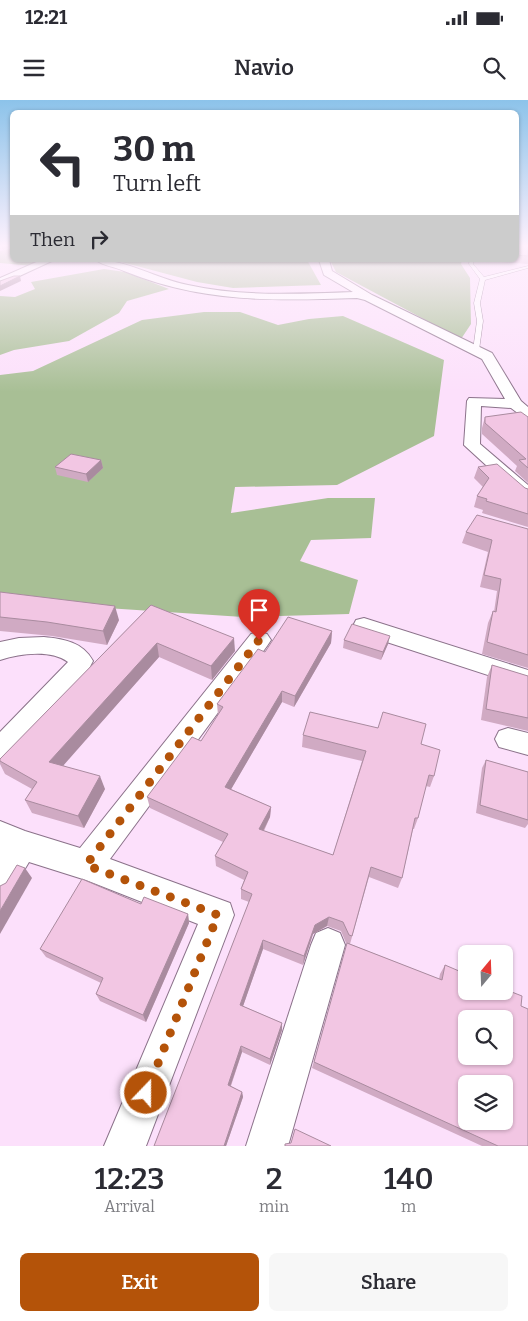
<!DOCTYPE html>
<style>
body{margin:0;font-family:Bitter,serif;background:#f7f7f7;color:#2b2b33;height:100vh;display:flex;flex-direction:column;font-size:19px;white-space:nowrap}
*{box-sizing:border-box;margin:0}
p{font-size:16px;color:#7c7c81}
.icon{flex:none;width:28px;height:28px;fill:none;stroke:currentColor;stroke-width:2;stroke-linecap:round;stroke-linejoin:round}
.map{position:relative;height:1046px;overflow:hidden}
.details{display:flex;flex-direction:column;background:#fff;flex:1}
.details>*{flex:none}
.hud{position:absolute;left:10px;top:10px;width:509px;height:152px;border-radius:8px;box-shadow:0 1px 4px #0004;background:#fff;color:#2b2b33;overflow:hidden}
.needle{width:32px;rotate:19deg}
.buttons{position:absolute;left:458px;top:845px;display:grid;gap:10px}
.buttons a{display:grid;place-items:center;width:55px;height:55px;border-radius:8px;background:#fff;box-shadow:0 1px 4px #0004;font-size:25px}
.pin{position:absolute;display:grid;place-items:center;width:42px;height:42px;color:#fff;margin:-51px -21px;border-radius:50% 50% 50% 0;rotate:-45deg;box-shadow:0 0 5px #0007}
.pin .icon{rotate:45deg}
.me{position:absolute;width:55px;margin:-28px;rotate:22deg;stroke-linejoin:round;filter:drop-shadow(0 0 4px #0008)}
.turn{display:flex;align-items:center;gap:18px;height:105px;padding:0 20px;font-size:22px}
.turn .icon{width:65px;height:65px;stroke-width:2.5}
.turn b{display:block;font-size:35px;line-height:42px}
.then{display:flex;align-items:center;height:48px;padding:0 20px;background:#0003;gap:10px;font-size:19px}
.eta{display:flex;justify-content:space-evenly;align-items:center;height:85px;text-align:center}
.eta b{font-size:30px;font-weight:600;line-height:35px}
.button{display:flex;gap:10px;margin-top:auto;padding:10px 20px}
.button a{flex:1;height:58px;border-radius:8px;background:#b45309;color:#fff;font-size:20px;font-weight:600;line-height:58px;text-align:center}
.button a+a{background:#f7f7f7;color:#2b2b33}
.status{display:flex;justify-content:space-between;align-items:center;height:35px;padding:0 25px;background:#fff;direction:ltr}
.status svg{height:14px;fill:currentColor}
header{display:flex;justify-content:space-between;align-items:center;height:65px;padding:0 20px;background:#fff;font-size:22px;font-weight:600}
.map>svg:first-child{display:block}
</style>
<div class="status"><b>12:21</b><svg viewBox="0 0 49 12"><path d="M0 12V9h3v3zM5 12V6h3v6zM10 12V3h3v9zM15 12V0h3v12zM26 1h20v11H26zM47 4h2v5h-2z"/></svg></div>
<header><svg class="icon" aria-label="menu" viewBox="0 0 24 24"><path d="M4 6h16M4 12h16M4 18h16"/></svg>Navio<svg class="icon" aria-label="search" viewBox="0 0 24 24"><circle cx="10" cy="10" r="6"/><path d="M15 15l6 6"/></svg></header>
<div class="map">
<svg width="528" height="1046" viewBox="0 0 528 1046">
<rect width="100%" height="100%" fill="#fce0fb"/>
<!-- forest -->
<g fill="#a8bf95">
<path d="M 12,148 L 12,160 L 42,160 L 33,166 L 0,163 L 0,151 Z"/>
<path d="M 114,160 L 307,160 L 321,185 L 233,188 L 197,182 Z"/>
<path d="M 330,160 L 462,160 L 461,164 L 470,178 L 471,224 L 461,239 L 336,172 Z"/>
<path d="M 104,169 L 125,172 L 169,189 L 127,201 L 119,213 L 69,241 L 14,250 L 0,255 L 0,196 L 15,197 L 35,189 L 31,182 Z"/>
<path d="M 204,212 L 240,212 L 278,225 L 309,219 L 343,216 L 444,260 L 434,336 L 337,385 L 235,387 L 231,413 L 328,398 L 375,398 L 371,438 L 311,440 L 300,461 L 358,480 L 349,514 L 243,517 L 0,501 L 0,275 L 33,271 L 142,220 Z"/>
</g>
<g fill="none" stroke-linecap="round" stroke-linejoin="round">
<defs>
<path id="service" d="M 470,160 L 474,160 L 473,164 L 484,177 L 528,166 L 528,168 L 485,180 L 480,203 L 483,221 L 479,250 L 476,252 L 473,250 L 477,221 L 474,203 L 480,179 L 469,164 Z"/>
<g id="minor">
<path d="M 41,160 L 54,160 L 0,185 L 0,178 Z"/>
<path d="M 96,160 C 128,160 157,179 188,185 C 242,197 298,194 353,192 L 324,175 L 319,160 L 329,160 L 332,171 L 372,195 L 492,253 L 521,301 L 528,307 L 528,319 L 523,317 L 511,308 L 481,306 L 480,344 L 528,385 L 528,399 L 522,398 L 464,345 L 467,301 L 469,298 L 505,299 L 482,259 L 365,200 L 357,198 C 275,201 202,203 124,171 C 116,167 103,166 96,160 Z"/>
<path d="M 364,518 L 528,570 L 528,588 L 356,532 L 353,526 L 356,520 Z"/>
<path d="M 259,532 L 267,534 L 271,540 L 267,546 L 110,759 L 230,803 L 234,815 L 146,1046 L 104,1046 L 198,824 L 86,780 L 29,762 L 11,792 L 0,797 L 0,721 L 25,731 L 80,748 L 251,534 Z"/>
<path d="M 44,537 C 64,539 83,542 93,561 L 84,578 L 10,658 L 0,661 L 0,632 L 68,562 C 50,549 20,554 0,560 L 0,542 L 19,538 Z"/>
<path d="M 508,628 L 528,633 L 528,655 L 499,647 L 495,639 L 499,631 Z"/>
<path d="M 328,828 L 340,833 L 345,845 L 288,1046 L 246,1046 L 311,845 L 316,833 Z"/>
</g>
</defs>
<!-- service casing -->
<use href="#service" stroke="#8b728a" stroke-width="1"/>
<!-- minor casing -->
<use href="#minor" stroke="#8b728a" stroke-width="2"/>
<!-- service -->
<use href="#service" fill="#fff" fill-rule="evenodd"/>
<!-- minor -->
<use href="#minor" fill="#fff" fill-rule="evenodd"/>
</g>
<!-- wall -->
<g fill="#d0aac3">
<path d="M 516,145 L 528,145 L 528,164 L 502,162 L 501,160 L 516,160 Z"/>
<path d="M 485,317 L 528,317 L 528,383 L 515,371 L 517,366 L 482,334 L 482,328 Z"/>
<path d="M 101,360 L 103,368 L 88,382 L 57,375 L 55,367 Z"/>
<path d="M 478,367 L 525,388 L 528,389 L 528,427 L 482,413 L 483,410 L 474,407 L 477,396 L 483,387 L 474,378 Z"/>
<path d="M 528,429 L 528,568 L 482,554 L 488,523 L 493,511 L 494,512 L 497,491 L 480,487 L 488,452 L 462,443 L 466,432 Z"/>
<path d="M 0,492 L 119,520 L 107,545 L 52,536 L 0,531 Z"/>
<path d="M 151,505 L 235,551 L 212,580 L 159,557 L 63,665 L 105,689 L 84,728 L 32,713 L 25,700 L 32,689 L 5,674 L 0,664 L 0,659 Z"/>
<path d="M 332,531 L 331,543 L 294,607 L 282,602 L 231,689 L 271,707 L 270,717 L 264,731 L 333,755 L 362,661 L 302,647 L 303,635 L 421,644 L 434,676 L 430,687 L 426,686 L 418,718 L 414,729 L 413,729 L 402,778 L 398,788 L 369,777 L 350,844 L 439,879 L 440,874 L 445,865 L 521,906 L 528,1046 L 482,1046 L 312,968 L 347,844 L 346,843 L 341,831 L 327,826 L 313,834 L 303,865 L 263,849 L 243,906 L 282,923 L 282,930 L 270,965 L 242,952 L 231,986 L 242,992 L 243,997 L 226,1046 L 154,1046 L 249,802 L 241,799 L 241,789 L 244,780 L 216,766 L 215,756 L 223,742 L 150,708 L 147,697 L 201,641 L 218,615 L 217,604 L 265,552 Z"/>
<path d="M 344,540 L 388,544 L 381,560 L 343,548 Z"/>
<path d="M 492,565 L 528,576 L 528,631 L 481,620 L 487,577 Z"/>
<path d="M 486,660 L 528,672 L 528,724 L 525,728 L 476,713 L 482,668 Z"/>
<path d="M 141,804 L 188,814 L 189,823 L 146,922 L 100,901 L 96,894 L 101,883 L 46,857 L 40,849 Z"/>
</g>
<!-- shaded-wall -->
<g fill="#a98b9f">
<path d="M 3,145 L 12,145 L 12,146 L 3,150 L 1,146 Z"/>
<path d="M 20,176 L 21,181 L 0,191 L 0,186 Z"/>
<path d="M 101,360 L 103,368 L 88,382 L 86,374 Z"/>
<path d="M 115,506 L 119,520 L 107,545 L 103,531 Z"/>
<path d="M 332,531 L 331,543 L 294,607 L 295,596 Z"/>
<path d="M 390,536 L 388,544 L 381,560 L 383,552 Z"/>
<path d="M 234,538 L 235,551 L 212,580 L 211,566 Z"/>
<path d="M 157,543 L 159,557 L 55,675 L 49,662 Z"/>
<path d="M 282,591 L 282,602 L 226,698 L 225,687 Z"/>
<path d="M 100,676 L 105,689 L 84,728 L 78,716 Z"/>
<path d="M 271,707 L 270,717 L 259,739 L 259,729 Z"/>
<path d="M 25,768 L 32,778 L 0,834 L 0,811 Z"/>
<path d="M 188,814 L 189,823 L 146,922 L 143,915 Z"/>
<path d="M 329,817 L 327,826 L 313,834 L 303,865 L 304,856 L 315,825 Z"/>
<path d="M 263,840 L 263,849 L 241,912 L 240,905 Z"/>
<path d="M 282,923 L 282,930 L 270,965 L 270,959 Z"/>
<path d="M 241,946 L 242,952 L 229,990 L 228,985 Z"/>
<path d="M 242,992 L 243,997 L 226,1046 L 224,1046 Z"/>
</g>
<!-- building -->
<g fill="#f2c6e3" stroke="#a98b9f" fill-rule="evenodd">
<path d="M 516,145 L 528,145 L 528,156 L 516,155 Z"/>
<path d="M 14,176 L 20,176 L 0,186 L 0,181 Z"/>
<path d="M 521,312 L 528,317 L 528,368 L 519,360 L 526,359 L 485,323 L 485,317 Z"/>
<path d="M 71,354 L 101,360 L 86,374 L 55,367 Z"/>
<path d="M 497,364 L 525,388 L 528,389 L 528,414 L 486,401 L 487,399 L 477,396 L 489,378 L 478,367 Z"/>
<path d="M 477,415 L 528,429 L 528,555 L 487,542 L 493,511 L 496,512 L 501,479 L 484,475 L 492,440 L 466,432 Z"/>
<path d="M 0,492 L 115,506 L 103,531 L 47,522 L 0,517 Z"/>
<path d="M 151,505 L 234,538 L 211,566 L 157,543 L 49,662 L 100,676 L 78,716 L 25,700 L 37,682 L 0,661 L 0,659 Z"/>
<path d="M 288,517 L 332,531 L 295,596 L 282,591 L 225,687 L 271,707 L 259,729 L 333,755 L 366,651 L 303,635 L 310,612 L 378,628 L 383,612 L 426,624 L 421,644 L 440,650 L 434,676 L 429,675 L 418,718 L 415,718 L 402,778 L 371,767 L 352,836 L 349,835 L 343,822 L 329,817 L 315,825 L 304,856 L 263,840 L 240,905 L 282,923 L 270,959 L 241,946 L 228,985 L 242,992 L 224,1046 L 154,1046 L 252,794 L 241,789 L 248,772 L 215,756 L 228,734 L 147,697 L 192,637 L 201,641 L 223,607 L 217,604 L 258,549 L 265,552 Z"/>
<path d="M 352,524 L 390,536 L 383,552 L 344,540 Z"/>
<path d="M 492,565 L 528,576 L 528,618 L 486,609 Z"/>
<path d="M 486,660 L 528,672 L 528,720 L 480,705 Z"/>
<path d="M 17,765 L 25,768 L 0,811 L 0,786 L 6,783 Z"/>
<path d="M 82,779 L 141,804 L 144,797 L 188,814 L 143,915 L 96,894 L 103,878 L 40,849 Z"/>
<path d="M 347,843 L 442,880 L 445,865 L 466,874 L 466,891 L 504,891 L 504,889 L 522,896 L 521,906 L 528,909 L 528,1046 L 498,1046 L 314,962 ZM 466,919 L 504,919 L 504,956 L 466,956 ZM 466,984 L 504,984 L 504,1021 L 466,1021 Z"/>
<path d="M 295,1029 L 331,1046 L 285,1046 L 285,1044 L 291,1043 Z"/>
</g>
<!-- sky -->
<linearGradient id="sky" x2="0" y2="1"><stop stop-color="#8cc3ea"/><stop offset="0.5" stop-color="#fef1fd"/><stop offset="1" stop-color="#fef1fd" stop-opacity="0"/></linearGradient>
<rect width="528" height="292" fill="url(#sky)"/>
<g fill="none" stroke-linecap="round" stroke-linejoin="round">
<!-- route -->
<path stroke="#b45309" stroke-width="9" stroke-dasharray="0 16.2" d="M 146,993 L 218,815 L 86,765 L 259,540"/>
</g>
</svg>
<div class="buttons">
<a><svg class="needle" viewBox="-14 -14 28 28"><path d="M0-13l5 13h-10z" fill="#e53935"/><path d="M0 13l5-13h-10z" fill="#7c7c81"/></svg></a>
<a><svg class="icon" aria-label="search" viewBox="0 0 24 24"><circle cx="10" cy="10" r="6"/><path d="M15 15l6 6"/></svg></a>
<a><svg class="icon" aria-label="layers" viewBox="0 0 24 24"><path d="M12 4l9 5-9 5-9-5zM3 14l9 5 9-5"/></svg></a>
</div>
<div class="pin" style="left:259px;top:540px;background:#d93025"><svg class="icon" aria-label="arrive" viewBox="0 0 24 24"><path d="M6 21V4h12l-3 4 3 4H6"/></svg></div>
<svg class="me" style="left:146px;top:993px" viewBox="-20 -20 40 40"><circle r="17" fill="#b45309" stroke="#fff" stroke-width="3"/><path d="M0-11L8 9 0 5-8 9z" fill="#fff"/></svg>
<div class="hud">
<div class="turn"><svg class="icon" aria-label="left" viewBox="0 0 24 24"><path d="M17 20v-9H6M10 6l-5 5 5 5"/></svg><div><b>30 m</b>Turn left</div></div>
<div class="then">Then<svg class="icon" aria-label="right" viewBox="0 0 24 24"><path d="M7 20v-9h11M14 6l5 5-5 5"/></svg></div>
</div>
</div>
<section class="details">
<div class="eta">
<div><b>12:23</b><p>Arrival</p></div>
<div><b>2</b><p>min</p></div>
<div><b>140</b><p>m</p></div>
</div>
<div class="button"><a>Exit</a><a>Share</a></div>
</section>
